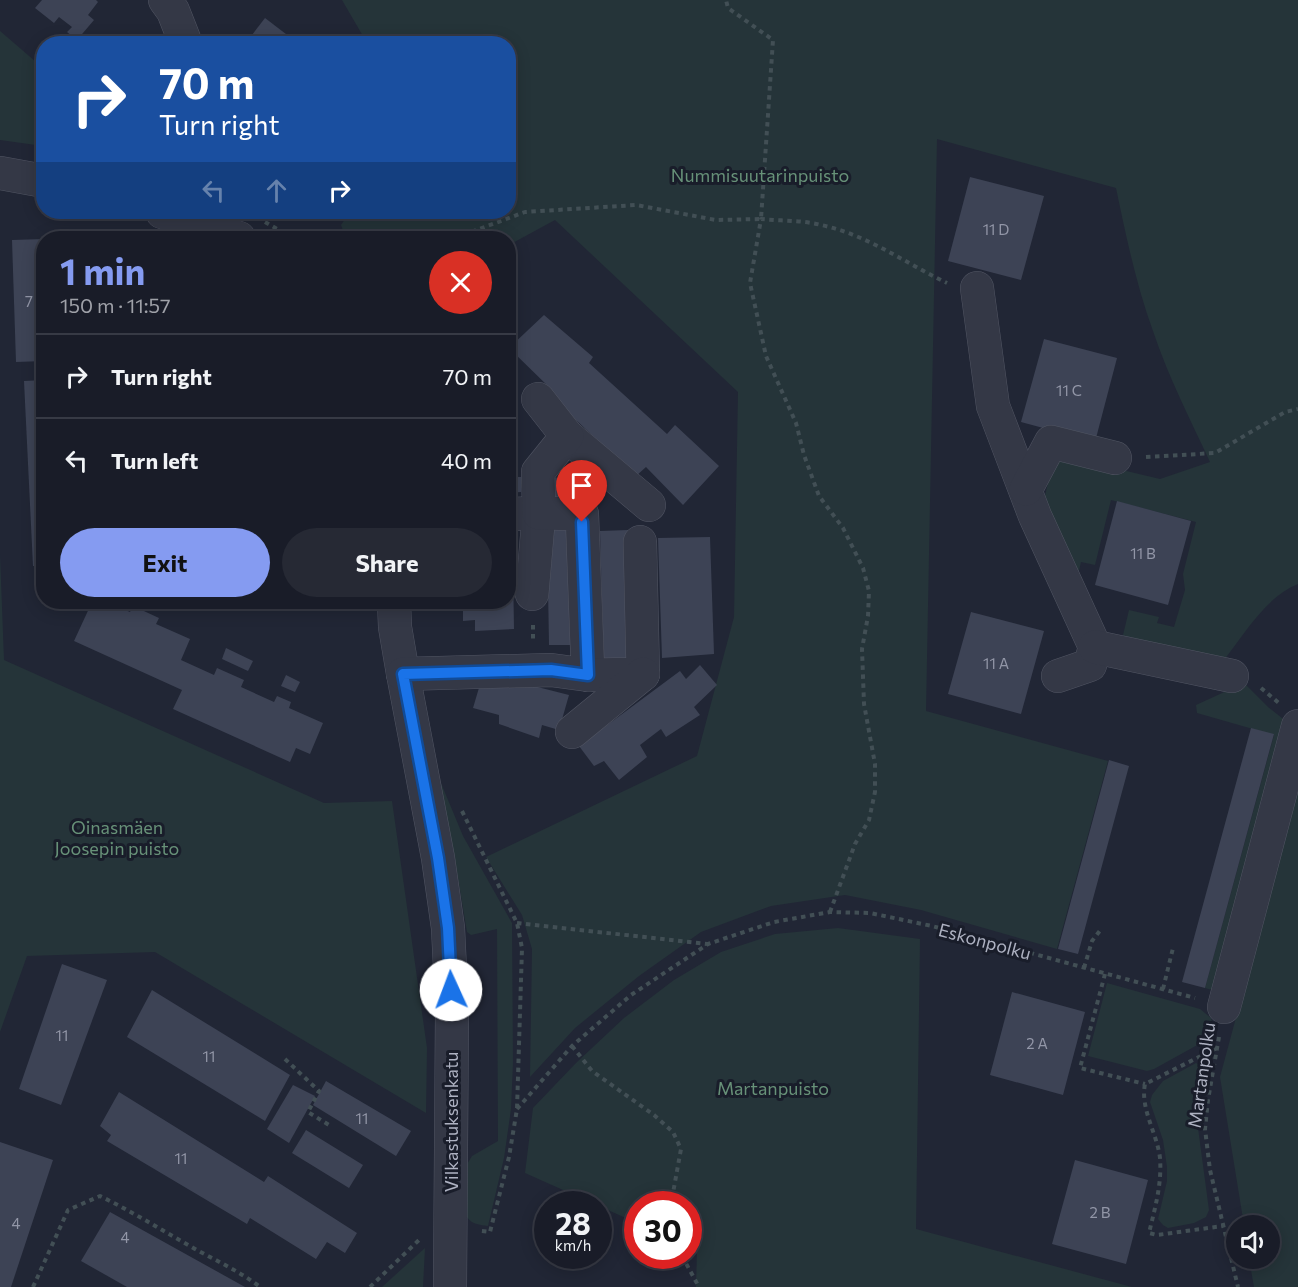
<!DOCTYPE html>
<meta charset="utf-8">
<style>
body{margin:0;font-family:Commissioner,sans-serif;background:#262934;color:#f1f3f6;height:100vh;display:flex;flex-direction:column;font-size:22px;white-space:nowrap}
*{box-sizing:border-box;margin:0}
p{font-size:20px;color:#9fa1a8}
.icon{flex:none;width:33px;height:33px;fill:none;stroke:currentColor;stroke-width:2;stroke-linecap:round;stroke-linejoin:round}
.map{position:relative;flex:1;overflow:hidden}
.sheet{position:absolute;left:36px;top:231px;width:480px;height:378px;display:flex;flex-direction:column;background:#191c28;border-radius:24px;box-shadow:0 3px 15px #0003,0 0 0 2px #373a45}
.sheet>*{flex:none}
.hud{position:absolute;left:36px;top:36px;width:480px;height:183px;border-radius:24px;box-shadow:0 3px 15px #0003,0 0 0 2px #373a45;background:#1a4fa0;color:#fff;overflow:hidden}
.fabs{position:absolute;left:1226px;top:1215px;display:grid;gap:12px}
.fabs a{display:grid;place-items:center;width:54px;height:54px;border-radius:50%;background:#191c28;box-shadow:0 3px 15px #0003,0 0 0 2px #373a45;font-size:30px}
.speed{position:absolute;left:534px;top:1191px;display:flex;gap:12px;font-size:30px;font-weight:700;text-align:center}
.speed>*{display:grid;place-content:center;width:78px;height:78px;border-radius:50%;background:#191c28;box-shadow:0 3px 15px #0003,0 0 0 2px #373a45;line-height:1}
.speed small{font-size:15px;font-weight:400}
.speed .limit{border:9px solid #d22;background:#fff;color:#111}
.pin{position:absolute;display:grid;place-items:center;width:51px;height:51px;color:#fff;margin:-62px -26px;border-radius:50% 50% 50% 0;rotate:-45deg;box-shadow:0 0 6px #0007}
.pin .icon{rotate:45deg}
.me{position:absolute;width:66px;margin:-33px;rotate:358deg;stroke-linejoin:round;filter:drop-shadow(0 0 4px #0008)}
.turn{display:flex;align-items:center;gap:21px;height:126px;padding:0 24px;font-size:27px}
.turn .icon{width:78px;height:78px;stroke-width:2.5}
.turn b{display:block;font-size:42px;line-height:51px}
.lanes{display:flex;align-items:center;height:57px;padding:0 24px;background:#0003;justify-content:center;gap:30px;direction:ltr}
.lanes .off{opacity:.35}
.round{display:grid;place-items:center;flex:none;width:63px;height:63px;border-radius:32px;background:#262934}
.headline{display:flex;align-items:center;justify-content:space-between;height:102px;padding:0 24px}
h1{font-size:36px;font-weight:700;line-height:45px;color:#859bf1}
.cta{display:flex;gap:12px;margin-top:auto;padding:12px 24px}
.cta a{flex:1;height:69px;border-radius:36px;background:#859bf1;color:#111;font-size:24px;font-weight:700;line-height:69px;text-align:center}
.cta a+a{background:#262934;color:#f1f3f6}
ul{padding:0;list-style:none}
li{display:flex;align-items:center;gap:18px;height:84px;padding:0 24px;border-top:2px solid #373a45}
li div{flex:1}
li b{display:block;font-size:22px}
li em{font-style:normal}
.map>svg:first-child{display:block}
</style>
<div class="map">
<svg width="1298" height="1287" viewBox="0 0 1298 1287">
<rect width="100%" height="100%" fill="#212635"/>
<!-- green -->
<g fill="#253439">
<path d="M 342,0 L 1298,0 L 1298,584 C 1266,597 1245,633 1224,660 L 1132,643 L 1123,635 L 1129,610 L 1159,617 L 1157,623 L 1174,627 L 1185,590 L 1183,574 L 1196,522 L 1111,500 L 1095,565 L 1081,562 L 1078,575 L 1042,508 L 1055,454 L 1160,479 L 1210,462 C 1190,419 1168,376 1153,331 C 1136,284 1126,236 1116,188 L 937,139 L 926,711 L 1108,761 L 1057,949 L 921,910 L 845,895 L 771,906 L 701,932 L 639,976 L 575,1028 L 530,1077 L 532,949 L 522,915 L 486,857 L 697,756 L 734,617 L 738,392 L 555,220 L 509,245 L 508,238 L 346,238 L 341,225 L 350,212 L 508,212 L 508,44 L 367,43 Z"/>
<path d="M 0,31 L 43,68 L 43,146 L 0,140 Z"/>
<path d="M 0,554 L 4,660 L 324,803 L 392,801 L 427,1048 L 426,1113 L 155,952 L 27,956 L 0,1032 Z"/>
<path d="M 1244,683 L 1268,707 L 1287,722 L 1212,990 L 1205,988 L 1274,735 L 1197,713 L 1196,705 Z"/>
<path d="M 436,771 L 463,836 L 512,923 L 513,1063 L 511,1109 L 504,1158 L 488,1226 C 480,1225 471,1224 467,1217 L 466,1166 L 472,1156 L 498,1141 L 497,929 L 471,935 L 467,932 L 455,860 Z"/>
<path d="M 1298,787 L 1298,1287 L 1254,1287 L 1249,1259 L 1269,1258 L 1269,1226 L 1244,1225 L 1220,1077 Z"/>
<path d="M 838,928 L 920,939 L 916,1229 L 1132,1287 L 696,1287 L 697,1250 L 689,1246 L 688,1204 L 638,1204 L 637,1223 L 525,1173 L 533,1108 L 576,1063 L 624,1018 L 674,980 L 721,952 L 775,934 Z"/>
<path d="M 1107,983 L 1200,1009 L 1211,1018 L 1214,1032 L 1210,1038 L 1154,1069 L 1147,1071 L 1088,1056 Z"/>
<path d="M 1196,1063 L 1203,1068 L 1198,1128 L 1209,1210 L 1206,1217 L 1194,1223 L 1168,1228 L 1163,1225 L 1158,1219 L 1167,1181 L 1167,1167 L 1163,1140 L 1150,1102 L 1152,1095 L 1163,1081 Z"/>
<path d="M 425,1248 L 423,1287 L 382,1287 Z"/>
</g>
<!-- building -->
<g fill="#3d4355">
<path d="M 42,0 L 96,0 L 98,2 L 88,15 L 94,20 L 77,40 L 67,32 L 72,27 L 59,17 L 54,23 L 35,8 Z"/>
<path d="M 265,18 L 299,44 L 245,44 Z"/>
<path d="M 970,177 L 1044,196 L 1021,280 L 948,261 Z"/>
<path d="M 44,239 L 44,361 L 16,362 L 12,240 Z"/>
<path d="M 544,315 L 593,357 L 589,363 L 667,434 L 675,425 L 719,466 L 683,505 L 646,467 L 636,476 L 548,394 L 552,390 L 509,348 Z"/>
<path d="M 1044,339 L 1117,358 L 1095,442 L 1021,422 Z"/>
<path d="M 44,380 L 44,566 L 33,566 L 24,381 Z"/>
<path d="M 596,476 L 598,501 L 549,504 L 547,478 Z"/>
<path d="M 508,477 L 521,477 L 521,492 L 508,493 Z"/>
<path d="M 1117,501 L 1191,521 L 1168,605 L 1095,585 Z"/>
<path d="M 508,525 L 512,525 L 515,557 L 508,558 Z"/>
<path d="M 575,527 L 579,645 L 549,645 L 547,528 Z"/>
<path d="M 628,530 L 634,666 L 604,667 L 600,531 Z"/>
<path d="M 710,537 L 714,654 L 662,658 L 658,538 Z"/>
<path d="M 508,569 L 513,569 L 514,629 L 475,631 L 475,620 L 463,621 L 463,602 L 508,602 Z"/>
<path d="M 92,602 L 106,602 L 130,612 L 133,606 L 159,618 L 156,624 L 190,639 L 181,660 L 214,675 L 217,668 L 244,680 L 241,687 L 274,702 L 277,696 L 291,702 L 289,708 L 323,723 L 310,754 L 296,748 L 290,762 L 173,709 L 182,690 L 74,641 Z"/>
<path d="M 282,602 L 316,602 L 316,607 L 282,608 Z"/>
<path d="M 971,612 L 1044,631 L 1021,714 L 948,694 Z"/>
<path d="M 226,648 L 253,661 L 248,671 L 222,659 Z"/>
<path d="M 700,665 L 717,685 L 694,707 L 700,715 L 666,737 L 661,729 L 640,745 L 647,757 L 619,780 L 604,761 L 594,766 L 579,746 L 680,671 L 686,679 Z"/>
<path d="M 286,675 L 300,682 L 295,692 L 281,686 Z"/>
<path d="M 502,678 L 569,695 L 559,730 L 542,725 L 539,738 L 499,724 L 499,715 L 473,708 L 481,681 Z"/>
<path d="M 1251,728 L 1274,734 L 1205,988 L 1182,982 Z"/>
<path d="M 1109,760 L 1129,766 L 1078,954 L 1058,949 Z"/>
<path d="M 62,964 L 107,980 L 61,1105 L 19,1089 Z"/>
<path d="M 152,990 L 290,1075 L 265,1121 L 127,1037 Z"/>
<path d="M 1012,992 L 1085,1012 L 1063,1095 L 990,1075 Z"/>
<path d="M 326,1081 L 411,1131 L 396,1156 L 313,1105 Z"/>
<path d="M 293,1085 L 315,1096 L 289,1143 L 267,1129 Z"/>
<path d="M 119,1092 L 264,1182 L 268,1176 L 357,1233 L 345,1253 L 327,1242 L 316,1259 L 250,1218 L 247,1224 L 107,1141 L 111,1135 L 100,1126 Z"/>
<path d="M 306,1130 L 363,1165 L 349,1188 L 292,1153 Z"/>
<path d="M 0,1142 L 53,1160 L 11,1287 L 0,1287 Z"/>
<path d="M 1075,1160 L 1148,1180 L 1126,1264 L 1052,1244 Z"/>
<path d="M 110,1212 L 245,1287 L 127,1287 L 81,1261 Z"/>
</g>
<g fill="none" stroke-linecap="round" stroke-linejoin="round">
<defs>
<g id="minor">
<path d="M 165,0 L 173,11 L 186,44"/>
<path d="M 0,173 L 44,181"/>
<path d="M 162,212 L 239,238"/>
<path d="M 977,288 L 993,406 L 1035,516 L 1095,647 L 1090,665 L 1058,676"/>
<path d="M 567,436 L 649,505"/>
<path d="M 1026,489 L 1051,442 L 1115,458"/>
<path d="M 508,514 L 539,513 L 532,594"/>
<path d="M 394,602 L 395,627 L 403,674 L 438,858 L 448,928 L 452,1010 L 450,1287"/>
<path d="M 1095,647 L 1232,676"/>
<path d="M 403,674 L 551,670 L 588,675 L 582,514 L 539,513 L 538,472 L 567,436 L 538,399"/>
<path d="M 588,675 L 643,674 L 640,542"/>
<path d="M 572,732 L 643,674"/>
<path d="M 1224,1007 L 1298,726"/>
</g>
</defs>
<!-- minor casing -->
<use href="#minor" stroke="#515563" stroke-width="34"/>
<!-- path -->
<g stroke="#424f55" stroke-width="4" stroke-dasharray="4.5 4.5" stroke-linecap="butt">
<path d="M 265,222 L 293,238"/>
<path d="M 455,238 L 525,212 L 636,205 L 716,220 L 761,219 L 773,40 L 728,8 L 726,0"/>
<path d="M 1146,457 L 1215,453 L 1285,412 L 1298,409"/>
<path d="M 533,625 L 533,641"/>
<path d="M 1261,688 L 1280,704"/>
<path d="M 462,811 L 517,923 L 522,948 L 517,1109 L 509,1157 L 490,1232 L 481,1231"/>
<path d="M 830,912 L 855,844 L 869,820 L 875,792 L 875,764 L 864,704 L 862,649 L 868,616 L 869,591 L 863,568 L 843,528 L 819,496 L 804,455 L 796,423 L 766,356 L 750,283 L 761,219 C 781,221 802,220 821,225 C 868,235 905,263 947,283"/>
<path d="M 517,923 L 707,944"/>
<path d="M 1084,968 L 1092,941 L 1102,928"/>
<path d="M 1105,974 L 1080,1068 L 1145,1084"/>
<path d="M 1163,989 L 1173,948"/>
<path d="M 1219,1037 L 1208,1100 L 1205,1129 L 1210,1170 L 1238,1287"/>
<path d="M 572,1046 L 592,1071 L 654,1115 L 673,1132 L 681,1149 L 671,1204"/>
<path d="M 1217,1048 L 1145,1084 C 1140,1109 1157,1133 1160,1158 C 1162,1184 1155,1208 1149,1233 L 1157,1235 L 1223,1226"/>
<path d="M 285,1059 L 319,1091 L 308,1112 L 329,1125"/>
<path d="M 517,1109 L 572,1046 L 631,995 L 708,944 L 774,922 L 830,912 L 870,913 L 932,926 L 1195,998"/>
<path d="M 682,1256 L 699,1287"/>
<path d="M 33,1287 L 68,1210 L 100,1196 C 133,1212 163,1231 195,1249 C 217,1261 239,1271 260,1287"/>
<path d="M 370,1287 L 419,1240"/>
</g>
<!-- minor -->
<use href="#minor" stroke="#343846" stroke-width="33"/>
</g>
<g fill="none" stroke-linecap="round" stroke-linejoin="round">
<defs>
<path id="route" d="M 451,990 L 448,928 L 438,858 L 403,674 L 551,670 L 588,675 L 582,522"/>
</defs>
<!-- route casing -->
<use href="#route" stroke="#114b97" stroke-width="15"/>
<!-- route -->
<use href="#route" stroke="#1a73e8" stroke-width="10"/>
</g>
<g text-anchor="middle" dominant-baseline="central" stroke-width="6" stroke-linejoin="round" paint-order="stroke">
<!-- number labels -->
<g font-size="15" fill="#9296a7">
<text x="996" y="229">11 D</text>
<text x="29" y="301">7</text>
<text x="1069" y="390">11 C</text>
<text x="1143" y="553">11 B</text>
<text x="996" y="663">11 A</text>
<text x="62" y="1035">11</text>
<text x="1037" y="1043">2 A</text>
<text x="209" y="1056">11</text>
<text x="362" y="1118">11</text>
<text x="181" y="1158">11</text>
<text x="1100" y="1212">2 B</text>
<text x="16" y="1223">4</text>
<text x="125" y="1237">4</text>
</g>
<!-- park labels -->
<g font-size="18" fill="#679178" stroke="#191d2a">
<text x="760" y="175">Nummisuutarinpuisto</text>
<text x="117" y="827">Oinasmäen<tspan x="117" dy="21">Joosepin puisto</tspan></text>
<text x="773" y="1088">Martanpuisto</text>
</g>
<!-- street labels -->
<g font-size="18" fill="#aeb2c2" stroke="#191d2a">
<text transform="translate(985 941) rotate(15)">Eskonpolku</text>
<text transform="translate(1201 1075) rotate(-82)">Martanpolku</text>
<text transform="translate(451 1122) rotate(-90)">Vilkastuksenkatu</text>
</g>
</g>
</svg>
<div class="fabs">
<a><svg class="icon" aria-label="sound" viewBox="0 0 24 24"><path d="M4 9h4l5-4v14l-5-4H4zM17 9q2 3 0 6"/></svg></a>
</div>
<div class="speed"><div>28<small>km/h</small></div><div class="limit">30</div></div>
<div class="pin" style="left:582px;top:522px;background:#d93025"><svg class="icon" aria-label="arrive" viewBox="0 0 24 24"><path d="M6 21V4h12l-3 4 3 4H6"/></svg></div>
<svg class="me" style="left:451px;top:990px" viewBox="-20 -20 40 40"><circle r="19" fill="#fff"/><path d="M0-13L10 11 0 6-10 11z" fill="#1a73e8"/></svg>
<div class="hud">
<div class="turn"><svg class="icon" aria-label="right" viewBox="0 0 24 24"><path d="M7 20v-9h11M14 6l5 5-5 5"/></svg><div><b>70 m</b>Turn right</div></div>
<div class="lanes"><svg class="icon off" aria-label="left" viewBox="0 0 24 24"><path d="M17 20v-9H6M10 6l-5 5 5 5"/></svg><svg class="icon off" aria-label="ahead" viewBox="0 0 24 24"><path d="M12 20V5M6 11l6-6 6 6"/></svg><svg class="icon" aria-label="right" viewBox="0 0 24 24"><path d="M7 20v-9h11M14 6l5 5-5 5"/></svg></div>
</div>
<section class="sheet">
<div class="headline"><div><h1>1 min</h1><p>150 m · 11:57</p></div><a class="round" style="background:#d93025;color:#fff"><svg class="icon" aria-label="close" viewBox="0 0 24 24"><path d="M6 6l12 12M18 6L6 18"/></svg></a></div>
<ul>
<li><svg class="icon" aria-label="right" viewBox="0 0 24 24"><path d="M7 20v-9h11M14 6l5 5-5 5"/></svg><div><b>Turn right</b></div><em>70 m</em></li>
<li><svg class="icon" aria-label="left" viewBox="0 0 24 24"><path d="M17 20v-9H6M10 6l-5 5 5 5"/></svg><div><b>Turn left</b></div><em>40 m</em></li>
</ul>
<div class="cta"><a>Exit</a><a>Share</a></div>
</section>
</div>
